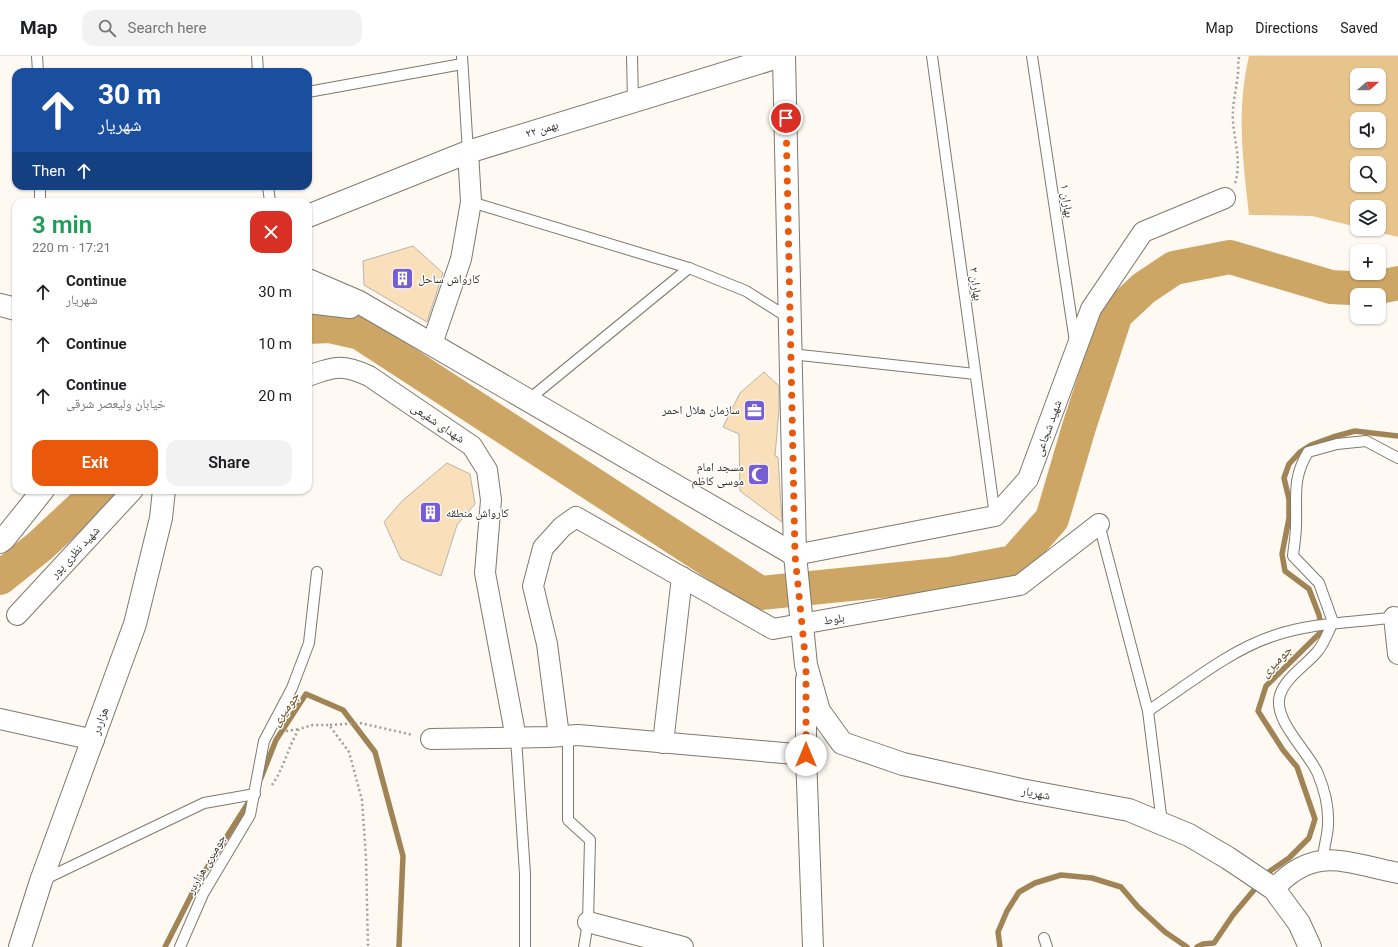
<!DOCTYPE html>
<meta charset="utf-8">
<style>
body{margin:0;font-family:Roboto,"Noto Naskh Arabic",sans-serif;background:#f2f2f2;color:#202124;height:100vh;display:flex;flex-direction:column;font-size:15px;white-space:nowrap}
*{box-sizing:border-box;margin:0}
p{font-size:13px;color:#757577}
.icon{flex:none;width:22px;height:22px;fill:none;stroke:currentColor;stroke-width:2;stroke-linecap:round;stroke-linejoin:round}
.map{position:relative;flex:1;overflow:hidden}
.drawer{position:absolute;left:12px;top:142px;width:300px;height:296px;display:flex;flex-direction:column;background:#fff;border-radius:12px;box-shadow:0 1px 3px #0004}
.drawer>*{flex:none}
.banner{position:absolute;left:12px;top:12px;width:300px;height:122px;border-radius:12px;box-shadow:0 1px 3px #0004;background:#1a4fa0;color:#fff;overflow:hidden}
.needle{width:26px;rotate:70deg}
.controls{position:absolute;left:1350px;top:12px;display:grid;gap:8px}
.controls a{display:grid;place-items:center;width:36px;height:36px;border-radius:8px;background:#fff;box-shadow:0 1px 3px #0004;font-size:20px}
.pin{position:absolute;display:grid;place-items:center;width:34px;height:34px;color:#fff;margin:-17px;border:2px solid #fff;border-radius:50%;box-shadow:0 1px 4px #0007}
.me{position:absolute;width:44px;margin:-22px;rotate:0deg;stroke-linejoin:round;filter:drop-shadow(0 0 3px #0008)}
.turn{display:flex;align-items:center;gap:14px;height:84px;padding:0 20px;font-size:18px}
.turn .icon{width:52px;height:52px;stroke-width:2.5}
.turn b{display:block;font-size:28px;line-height:34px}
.then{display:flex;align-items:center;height:38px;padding:0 20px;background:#0003;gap:8px;font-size:15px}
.round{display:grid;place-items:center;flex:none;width:42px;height:42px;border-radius:12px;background:#f2f2f2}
.headline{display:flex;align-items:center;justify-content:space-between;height:68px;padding:0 20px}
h1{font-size:24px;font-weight:600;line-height:30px;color:#1e9e55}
.action{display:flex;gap:8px;margin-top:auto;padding:8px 20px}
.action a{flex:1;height:46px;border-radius:12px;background:#ea580c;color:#fff;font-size:16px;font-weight:600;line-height:46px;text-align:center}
.action a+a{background:#f2f2f2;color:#202124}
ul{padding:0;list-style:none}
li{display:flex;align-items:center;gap:12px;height:52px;padding:0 20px}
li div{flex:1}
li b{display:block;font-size:15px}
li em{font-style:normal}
header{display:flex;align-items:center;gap:24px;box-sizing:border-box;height:56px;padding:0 20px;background:#fff;border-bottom:1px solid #e0e0e0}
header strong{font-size:19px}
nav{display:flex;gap:22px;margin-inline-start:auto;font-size:14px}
.search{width:280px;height:36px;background:#f2f2f2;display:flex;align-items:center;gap:10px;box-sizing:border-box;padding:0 14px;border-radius:12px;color:#757577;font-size:15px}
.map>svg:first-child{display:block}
</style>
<header>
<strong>Map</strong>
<div class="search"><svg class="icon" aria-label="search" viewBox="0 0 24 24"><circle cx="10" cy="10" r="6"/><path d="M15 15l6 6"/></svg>Search here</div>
<nav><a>Map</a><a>Directions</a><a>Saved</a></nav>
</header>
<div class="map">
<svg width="1398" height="891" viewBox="0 0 1398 891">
<rect width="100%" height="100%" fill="#fefaf3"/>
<!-- green -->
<path fill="#e7c48c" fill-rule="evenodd" d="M 1249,0 L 1398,0 L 1398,181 L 1366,173 L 1379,173 L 1379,151 L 1357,151 L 1357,171 L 1312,160 L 1249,159 C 1243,103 1236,56 1249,0 ZM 1357,19 L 1379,19 L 1379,41 L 1357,41 ZM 1357,63 L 1379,63 L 1379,85 L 1357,85 ZM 1357,107 L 1379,107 L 1379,129 L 1357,129 Z"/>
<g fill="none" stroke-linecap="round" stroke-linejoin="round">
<!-- stream -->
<g stroke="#a08455" stroke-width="5.5">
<path d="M 261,722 L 276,684 L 306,638 L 343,654 L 375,696 L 403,800 L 399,891"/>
<path d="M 1264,821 L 1270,815 L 1289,802 L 1309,782 L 1315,763 L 1297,711 L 1283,694 L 1258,655 L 1266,630 L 1322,575 L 1319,559 L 1309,533 L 1285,515 L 1282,498 L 1289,462 L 1289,443 L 1284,422 L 1289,408 L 1300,396 L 1311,389 L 1333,381 L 1355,375 L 1398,380"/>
<path d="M 165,891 L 198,826 L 250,744"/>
<path d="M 1000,891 L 998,876 L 1007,855 L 1019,836 L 1035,827 L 1061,819 L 1092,822 L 1121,831 L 1138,851 L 1165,876 L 1187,891"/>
<path d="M 1197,891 L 1203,888 L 1214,887 L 1233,859 L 1259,828"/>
</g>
<!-- river -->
<g stroke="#cda665" stroke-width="34">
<path d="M 308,271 L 329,270 L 360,277 L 760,537 L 950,518 L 1014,506 L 1052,463 L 1079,371 L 1116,258 L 1144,232 L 1174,212 L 1230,201 L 1331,231 L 1370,233 L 1398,227"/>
<path d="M 0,522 L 40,490 L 100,434"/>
</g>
</g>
<!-- building -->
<g fill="#f9e0ba" stroke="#bab3a8">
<path d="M 413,190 L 443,217 L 427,266 L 364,229 L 363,205 Z"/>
<path d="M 764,316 L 779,330 L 779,353 L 775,400 L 778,401 L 782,466 L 740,435 L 739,378 L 723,371 L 740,337 Z"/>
<path d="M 447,407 L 470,418 L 475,448 L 457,469 L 441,520 L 401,503 L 384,466 L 402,445 Z"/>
</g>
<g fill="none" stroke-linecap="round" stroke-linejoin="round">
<defs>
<g id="lane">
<path d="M 37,0 L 38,16"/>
<path d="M 257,0 L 258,16"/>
<path d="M 462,0 L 468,96"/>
<path d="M 632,0 L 633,45"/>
<path d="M 932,0 L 995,460"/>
<path d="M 1032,0 L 1075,286"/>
<path d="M 308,36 L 462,8"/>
<path d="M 40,130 L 40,146"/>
<path d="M 268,130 L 270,146"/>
<path d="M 471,146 L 689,212 L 746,235 L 789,262"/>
<path d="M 791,298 L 975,318"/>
<path d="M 528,344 L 689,212"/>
<path d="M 1099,468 L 1148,655"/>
<path d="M 568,680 L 568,764 L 590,784 L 588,866 L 584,891"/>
<path d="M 516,682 L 525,818 L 525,891"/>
<path d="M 1162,767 L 1148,655 C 1186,630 1230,594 1273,580 C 1313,566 1355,567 1396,561"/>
<path d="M 1323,804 C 1323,792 1328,780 1328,768 C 1329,750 1325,735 1318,718 C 1309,696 1272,664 1280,639 C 1286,621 1305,610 1317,596 C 1324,588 1328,576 1333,566 L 1319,527 L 1293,500 C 1294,490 1296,479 1296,469 C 1297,439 1292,423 1308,396 L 1337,388 L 1366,385 L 1398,402"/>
<path d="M 43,824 L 204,747 L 255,738"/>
<path d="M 1044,882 L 1047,891"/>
<path d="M 180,891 L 203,838 L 250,759 L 264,685 L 292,632 L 309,587 L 317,516"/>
</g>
<g id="street">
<path d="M 432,288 L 461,203 L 471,146 L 468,96"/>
<path d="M 308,320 C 335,310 343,308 369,320 L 472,390 L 487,414 L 491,444 L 485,517 L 516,682"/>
<path d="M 795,499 L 995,460 L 1028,423 L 1091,253 L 1143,176 L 1225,142"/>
<path d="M 17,559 L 133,434"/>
<path d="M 1394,561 L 1398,598"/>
<path d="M 806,623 L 806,699 L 813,891"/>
<path d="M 0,663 L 94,684"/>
<path d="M 559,680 L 547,588 L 533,530 L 543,492 L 562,471 L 576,461 L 773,573 L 1020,529 L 1099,468"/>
<path d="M 431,683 L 548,681 L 578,679 L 806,699"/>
<path d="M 663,687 L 682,521"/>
<path d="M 1274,833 C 1314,788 1347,807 1398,817"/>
<path d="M 588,866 L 683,891"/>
</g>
<g id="secondary">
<path d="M 784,0 L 795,499 L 806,609 L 819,655 L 842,687 L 903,708 L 1021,734 L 1129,754 L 1189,779 L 1228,802 L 1274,833 L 1299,867 L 1310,891"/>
<path d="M 308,160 L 468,96 L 781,0"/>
<path d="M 308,224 L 357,245 L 795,499"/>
<path d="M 308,246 L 350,251"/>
<path d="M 0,249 L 16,253"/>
<path d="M 0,486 L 4,483 L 43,434"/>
<path d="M 20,891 L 41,825 L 135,568 L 161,462 L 164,434"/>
</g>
</defs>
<!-- lane casing -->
<use href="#lane" stroke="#7f796e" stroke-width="12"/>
<!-- street casing -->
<use href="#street" stroke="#7f796e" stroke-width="22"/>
<!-- secondary casing -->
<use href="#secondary" stroke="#7f796e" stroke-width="24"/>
<!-- path -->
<g stroke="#a19e98" stroke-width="2.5" stroke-dasharray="2 3" stroke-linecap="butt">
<path d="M 1235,127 C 1243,102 1231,78 1233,53 C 1234,38 1240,17 1238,4 L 1240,0"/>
<path d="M 330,669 L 360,667 L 413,679"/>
<path d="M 286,675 L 299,673"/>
<path d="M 272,729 C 284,712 288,691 299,673 L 313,669 L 329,669 L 349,696 L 362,744 L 366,801 L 368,891"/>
</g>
<!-- lane -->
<use href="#lane" stroke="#fff" stroke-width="10"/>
<!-- street -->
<use href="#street" stroke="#fff" stroke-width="20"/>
<!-- secondary -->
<use href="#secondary" stroke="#fff" stroke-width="22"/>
</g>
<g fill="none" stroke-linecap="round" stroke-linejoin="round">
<!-- route -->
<path stroke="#ea580c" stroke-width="7" stroke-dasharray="0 12.6" d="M 786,62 L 795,499 L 806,609 L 806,699"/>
</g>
<!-- icons -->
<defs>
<symbol id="building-square" viewBox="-11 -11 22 22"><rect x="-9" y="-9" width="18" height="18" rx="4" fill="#765cd6" stroke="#fff"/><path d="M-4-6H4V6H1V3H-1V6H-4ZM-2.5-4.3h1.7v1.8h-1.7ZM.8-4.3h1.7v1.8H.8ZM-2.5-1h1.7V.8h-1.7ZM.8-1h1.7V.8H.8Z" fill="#fff"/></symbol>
<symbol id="office-square" viewBox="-11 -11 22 22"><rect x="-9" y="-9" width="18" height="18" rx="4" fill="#765cd6" stroke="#fff"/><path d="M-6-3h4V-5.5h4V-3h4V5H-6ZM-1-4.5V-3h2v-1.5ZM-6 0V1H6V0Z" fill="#fff"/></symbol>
<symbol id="mosque-square" viewBox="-11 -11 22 22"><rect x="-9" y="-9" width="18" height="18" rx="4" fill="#765cd6" stroke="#fff"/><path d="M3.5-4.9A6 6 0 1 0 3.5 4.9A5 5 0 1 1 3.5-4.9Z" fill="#fff"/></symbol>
</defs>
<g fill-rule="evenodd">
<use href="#building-square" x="390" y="210" width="25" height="25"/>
<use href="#office-square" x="742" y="342" width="25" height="25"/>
<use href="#mosque-square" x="746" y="406" width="25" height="25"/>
<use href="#building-square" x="418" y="444" width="25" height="25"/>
</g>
<g text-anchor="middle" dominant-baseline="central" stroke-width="3" stroke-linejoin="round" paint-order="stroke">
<!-- street labels -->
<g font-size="12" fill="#373430" stroke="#fff">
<text transform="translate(542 73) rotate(-17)">۲۲ بهمن</text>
<text transform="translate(1067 145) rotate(82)">بهاران ۱</text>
<text transform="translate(976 228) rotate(82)">بهاران ۲</text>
<text transform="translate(438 367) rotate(34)">شهدای شفیعی</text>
<text transform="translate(1048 372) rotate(-70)">شهید شجاعی</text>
<text transform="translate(75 496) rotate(-47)">شهید نظری پور</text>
<text transform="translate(834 563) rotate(-10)">بلوط</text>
<text transform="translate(100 665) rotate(-70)">هزاردر</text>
<text transform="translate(1036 737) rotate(11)">شهریار</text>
<text transform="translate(206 808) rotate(-60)">جومیری هزاردر</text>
</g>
<!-- poi labels -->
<g font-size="12" fill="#373430" stroke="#fff" text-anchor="start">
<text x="418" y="223">کارواش ساحل</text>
<text x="740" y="354" text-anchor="end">سازمان هلال احمر</text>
<text x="744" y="411" text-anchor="end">مسجد امام<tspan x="744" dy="14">موسی کاظم</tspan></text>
<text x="446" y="457">کارواش منطقه</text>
</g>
<!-- water labels -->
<g font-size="13" font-style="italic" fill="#5e430f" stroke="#fff">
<text transform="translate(1276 605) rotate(-45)">جومیری</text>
<text transform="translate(285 653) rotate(-54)">جومیری</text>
</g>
</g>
</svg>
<div class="controls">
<a><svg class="needle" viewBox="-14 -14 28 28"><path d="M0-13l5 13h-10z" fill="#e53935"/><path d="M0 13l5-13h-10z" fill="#757577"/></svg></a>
<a><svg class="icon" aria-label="sound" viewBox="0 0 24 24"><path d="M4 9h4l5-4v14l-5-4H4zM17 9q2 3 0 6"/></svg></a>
<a><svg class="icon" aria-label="search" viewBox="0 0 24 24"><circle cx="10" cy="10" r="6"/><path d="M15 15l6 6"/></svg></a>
<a><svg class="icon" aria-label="layers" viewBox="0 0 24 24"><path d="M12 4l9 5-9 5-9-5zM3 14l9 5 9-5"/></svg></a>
<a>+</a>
<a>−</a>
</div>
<div class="pin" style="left:786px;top:62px;background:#d93025"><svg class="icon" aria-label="arrive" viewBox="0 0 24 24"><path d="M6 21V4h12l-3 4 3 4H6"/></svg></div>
<svg class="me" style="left:806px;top:699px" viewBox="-20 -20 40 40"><circle r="19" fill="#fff"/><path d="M0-13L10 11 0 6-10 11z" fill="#ea580c"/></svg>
<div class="banner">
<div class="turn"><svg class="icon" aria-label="ahead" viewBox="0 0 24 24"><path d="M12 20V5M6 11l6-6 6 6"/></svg><div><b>30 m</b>شهریار</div></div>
<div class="then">Then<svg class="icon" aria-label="ahead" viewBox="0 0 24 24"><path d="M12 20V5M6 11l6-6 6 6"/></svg></div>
</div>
<section class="drawer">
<div class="headline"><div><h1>3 min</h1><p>220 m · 17:21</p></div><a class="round" style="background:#d93025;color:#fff"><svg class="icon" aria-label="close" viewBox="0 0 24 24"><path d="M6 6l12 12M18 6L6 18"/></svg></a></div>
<ul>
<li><svg class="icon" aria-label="ahead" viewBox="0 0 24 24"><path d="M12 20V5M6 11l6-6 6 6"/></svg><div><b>Continue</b><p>شهریار</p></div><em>30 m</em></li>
<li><svg class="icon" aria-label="ahead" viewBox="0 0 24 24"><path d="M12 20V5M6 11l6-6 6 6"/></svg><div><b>Continue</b></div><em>10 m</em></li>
<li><svg class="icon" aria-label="ahead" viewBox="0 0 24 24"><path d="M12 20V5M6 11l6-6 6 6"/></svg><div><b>Continue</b><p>خیابان ولیعصر شرقی</p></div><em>20 m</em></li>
</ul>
<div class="action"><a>Exit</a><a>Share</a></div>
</section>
</div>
